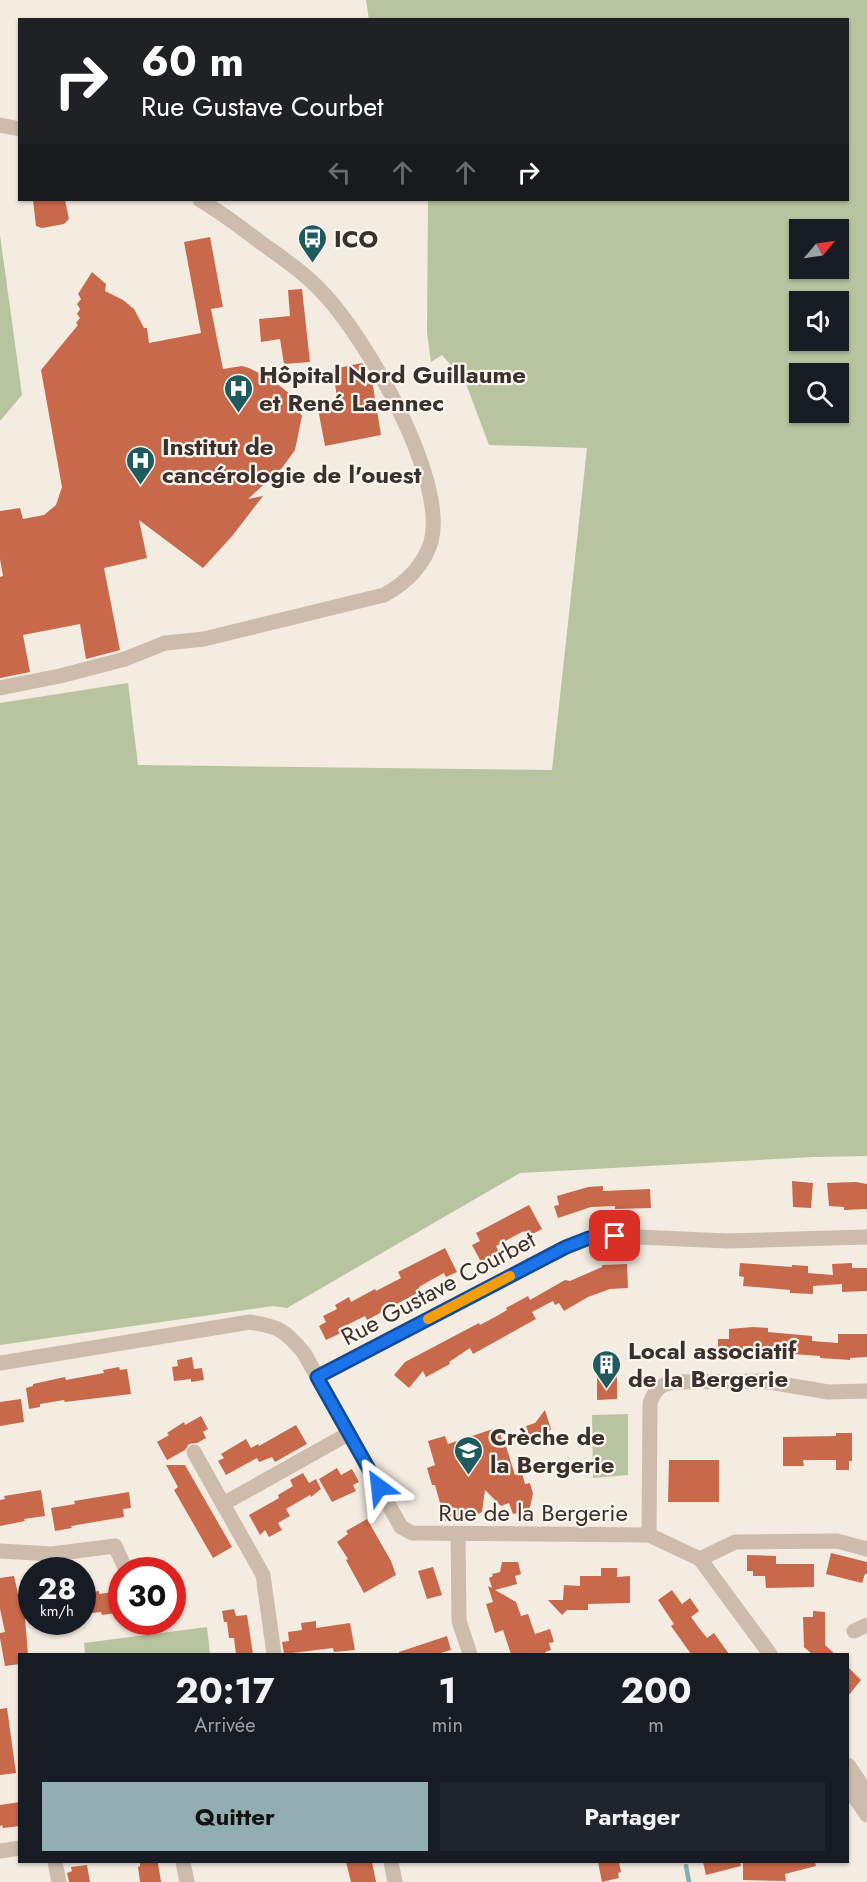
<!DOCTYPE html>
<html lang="fr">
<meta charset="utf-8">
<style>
body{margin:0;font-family:Jost,sans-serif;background:#20242c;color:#f1f3f6;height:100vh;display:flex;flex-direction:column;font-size:22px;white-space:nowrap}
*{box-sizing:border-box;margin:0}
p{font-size:20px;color:#9ea1a6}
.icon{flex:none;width:33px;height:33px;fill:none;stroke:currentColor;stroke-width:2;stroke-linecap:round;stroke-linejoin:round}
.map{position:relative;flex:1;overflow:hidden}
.sheet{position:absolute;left:18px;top:1653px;width:831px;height:210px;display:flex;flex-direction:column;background:#171b24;border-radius:0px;box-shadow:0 2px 4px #0004}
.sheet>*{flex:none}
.top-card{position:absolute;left:18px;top:18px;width:831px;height:183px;border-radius:0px;box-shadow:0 2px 4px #0004;background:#202124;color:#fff;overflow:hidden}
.needle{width:39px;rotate:61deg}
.fabs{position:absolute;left:789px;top:219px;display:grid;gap:12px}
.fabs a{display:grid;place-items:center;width:60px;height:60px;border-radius:0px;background:#171b24;box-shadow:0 2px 4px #0004;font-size:30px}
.speed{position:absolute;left:18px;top:1557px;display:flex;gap:12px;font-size:30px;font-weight:700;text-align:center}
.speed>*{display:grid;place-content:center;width:78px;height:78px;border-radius:50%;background:#171b24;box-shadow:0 2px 4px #0004;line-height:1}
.speed small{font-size:15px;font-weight:400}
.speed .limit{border:9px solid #d22;background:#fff;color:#111}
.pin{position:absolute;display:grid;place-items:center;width:51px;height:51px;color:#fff;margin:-26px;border-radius:12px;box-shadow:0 3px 9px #0006}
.me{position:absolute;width:66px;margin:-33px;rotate:330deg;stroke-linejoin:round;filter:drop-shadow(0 0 4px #0008)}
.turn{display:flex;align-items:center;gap:21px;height:126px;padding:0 24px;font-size:27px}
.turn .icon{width:78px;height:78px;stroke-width:2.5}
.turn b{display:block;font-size:42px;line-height:51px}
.lanes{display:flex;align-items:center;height:57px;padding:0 24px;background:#0003;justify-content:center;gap:30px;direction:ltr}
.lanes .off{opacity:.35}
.eta{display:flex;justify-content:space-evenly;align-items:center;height:102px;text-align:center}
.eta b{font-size:36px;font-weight:700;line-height:42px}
.primary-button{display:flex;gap:12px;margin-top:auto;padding:12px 24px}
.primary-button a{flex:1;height:69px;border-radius:0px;background:#92aeb2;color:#111;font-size:24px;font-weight:700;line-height:69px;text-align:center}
.primary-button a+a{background:#20242c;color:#f1f3f6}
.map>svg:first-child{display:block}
</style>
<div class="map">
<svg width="867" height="1882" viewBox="0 0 867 1882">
<rect width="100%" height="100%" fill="#f4ebe1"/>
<!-- green -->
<g fill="#b8c4a0" fill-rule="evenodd">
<path d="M 366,0 L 867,0 L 867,1156 L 814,1157 L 520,1173 L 287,1308 L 273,1306 L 0,1345 L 0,703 L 128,683 L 138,765 L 552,770 L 587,448 L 489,445 L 465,381 L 442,355 L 431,362 L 427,333 L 428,200 L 848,200 L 848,20 L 369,20 ZM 800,230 L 838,230 L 838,268 L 800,268 ZM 800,302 L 838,302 L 838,340 L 800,340 ZM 800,374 L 838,374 L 838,412 L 800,412 Z"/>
<path d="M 0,235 L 22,395 L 0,421 Z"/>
<path d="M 628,1414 L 628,1475 L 593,1478 L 592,1415 Z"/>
<path d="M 207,1627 L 210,1654 L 85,1654 L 84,1643 Z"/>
</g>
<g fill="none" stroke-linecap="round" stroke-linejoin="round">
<!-- stream -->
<path stroke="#7fb0b2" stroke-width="4.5" d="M 686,1866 L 689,1882"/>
</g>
<!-- building -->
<g fill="#c8694b">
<path d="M 33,200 L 65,200 L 69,219 L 64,224 L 42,228 L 36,226 Z"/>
<path d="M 210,237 L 223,307 L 211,309 L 223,369 L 242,366 L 249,368 L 271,379 L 290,394 L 302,416 L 295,450 L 282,468 L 248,499 L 263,496 L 233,535 L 203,568 L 139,520 L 147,558 L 104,568 L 120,650 L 86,659 L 80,624 L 23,635 L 30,672 L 0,678 L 0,577 L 3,576 L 0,559 L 0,511 L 20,508 L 23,519 L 44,515 L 56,505 L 62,487 L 41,370 L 78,325 L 76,323 L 80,318 L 77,314 L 80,309 L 77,304 L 81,299 L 78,294 L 92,272 L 106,284 L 105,291 L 123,300 L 134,309 L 144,328 L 147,328 L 149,343 L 201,333 L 184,242 Z"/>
<path d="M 302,289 L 310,362 L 284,364 L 280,339 L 261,342 L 259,319 L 290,316 L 288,290 Z"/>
<path d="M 362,363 L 372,380 L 381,435 L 325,446 L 318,409 L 338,405 L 333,369 Z"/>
<path d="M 792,1181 L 813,1183 L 811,1208 L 793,1207 Z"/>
<path d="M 856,1182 L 867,1184 L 867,1209 L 844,1210 L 844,1207 L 829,1206 L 827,1183 Z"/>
<path d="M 603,1186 L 603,1191 L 650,1189 L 651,1208 L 615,1209 L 615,1206 L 591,1207 L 558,1218 L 554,1206 L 559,1205 L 557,1196 L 588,1187 Z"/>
<path d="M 529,1205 L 542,1229 L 527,1237 L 524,1231 L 496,1246 L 499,1252 L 481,1262 L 472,1245 L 480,1241 L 476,1233 Z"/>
<path d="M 445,1248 L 457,1272 L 446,1277 L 444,1273 L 431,1280 L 419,1287 L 421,1291 L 367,1320 L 365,1316 L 341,1328 L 343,1332 L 326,1340 L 319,1326 L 326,1322 L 323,1316 L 337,1309 L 335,1305 L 349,1297 L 351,1302 L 375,1289 L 376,1291 L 401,1278 L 398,1272 Z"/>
<path d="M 740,1263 L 792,1267 L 792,1265 L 808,1266 L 808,1273 L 833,1275 L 832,1264 L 852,1263 L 852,1268 L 867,1268 L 867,1291 L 842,1292 L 842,1284 L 813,1286 L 813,1294 L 790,1293 L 790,1290 L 743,1286 L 744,1277 L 739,1276 Z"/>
<path d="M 627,1264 L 628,1288 L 610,1289 L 588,1297 L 564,1311 L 559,1303 L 555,1305 L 553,1301 L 532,1312 L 536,1319 L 473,1354 L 470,1348 L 449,1362 L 450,1364 L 426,1377 L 423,1371 L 409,1388 L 394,1375 L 405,1362 L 479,1323 L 480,1325 L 495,1317 L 507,1310 L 506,1308 L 528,1296 L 530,1300 L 565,1280 L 570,1281 L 602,1267 L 602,1265 Z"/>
<path d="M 753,1327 L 768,1328 L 768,1332 L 812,1336 L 812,1341 L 838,1343 L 838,1334 L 867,1334 L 867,1357 L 850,1358 L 850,1360 L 820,1358 L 820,1356 L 780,1353 L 780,1350 L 743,1346 L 743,1351 L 718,1352 L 718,1339 L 729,1339 L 729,1329 Z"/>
<path d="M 192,1357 L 194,1369 L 202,1368 L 204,1380 L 191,1382 L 191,1379 L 174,1381 L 172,1367 L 178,1366 L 177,1360 Z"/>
<path d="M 119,1367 L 120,1370 L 127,1369 L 131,1394 L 65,1402 L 64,1400 L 40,1404 L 40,1407 L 29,1409 L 26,1388 L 33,1386 L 33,1384 L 65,1377 L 66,1380 L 104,1373 L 103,1370 Z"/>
<path d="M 600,1369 L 613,1369 L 617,1378 L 617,1399 L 597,1400 L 597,1379 Z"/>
<path d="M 21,1399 L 24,1422 L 0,1426 L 0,1402 Z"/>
<path d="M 545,1410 L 551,1429 L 547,1434 L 548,1438 L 532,1444 L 526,1426 L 535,1423 Z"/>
<path d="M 201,1416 L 208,1429 L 203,1432 L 206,1438 L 197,1443 L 189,1444 L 185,1450 L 167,1460 L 157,1442 L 169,1435 L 167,1433 L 184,1422 L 185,1425 Z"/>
<path d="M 296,1425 L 307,1444 L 275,1462 L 272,1457 L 259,1462 L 257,1458 L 226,1475 L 218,1461 L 224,1458 L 221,1454 L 246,1439 L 251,1448 L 258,1444 L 259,1446 Z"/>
<path d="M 493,1429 L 496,1435 L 500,1433 L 502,1440 L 504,1440 L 515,1475 L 522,1473 L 525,1484 L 530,1483 L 533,1494 L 526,1524 L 521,1512 L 513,1514 L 509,1503 L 501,1506 L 485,1490 L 482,1512 L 476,1515 L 475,1518 L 459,1523 L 452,1519 L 445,1521 L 435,1485 L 432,1485 L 427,1468 L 435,1465 L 428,1441 L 445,1436 L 448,1444 Z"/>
<path d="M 836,1433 L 852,1433 L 852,1461 L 849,1461 L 849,1470 L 836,1470 L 836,1460 L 803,1460 L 804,1466 L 783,1466 L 783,1437 L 836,1436 Z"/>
<path d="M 669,1460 L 719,1460 L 719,1502 L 668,1502 Z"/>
<path d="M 166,1465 L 185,1465 L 232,1547 L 213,1558 L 174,1490 L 178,1487 Z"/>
<path d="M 337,1468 L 341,1475 L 352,1469 L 359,1482 L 353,1485 L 356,1491 L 332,1502 L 319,1479 Z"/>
<path d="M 303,1473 L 309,1483 L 316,1479 L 321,1489 L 311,1497 L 310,1495 L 286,1509 L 290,1516 L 278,1523 L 282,1530 L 269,1537 L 265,1530 L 260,1535 L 249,1515 L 279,1498 L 278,1495 L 293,1486 L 290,1480 Z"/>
<path d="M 41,1490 L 45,1516 L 24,1519 L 25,1521 L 0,1526 L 0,1500 L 5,1499 L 4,1496 Z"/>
<path d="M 129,1492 L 131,1508 L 123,1509 L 124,1517 L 71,1526 L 72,1528 L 55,1531 L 51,1508 L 75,1504 L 74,1501 Z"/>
<path d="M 367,1519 L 391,1561 L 396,1575 L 364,1593 L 346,1560 L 348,1559 L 337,1542 L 348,1534 L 346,1531 Z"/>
<path d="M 831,1553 L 867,1562 L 867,1574 L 865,1574 L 862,1583 L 826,1574 Z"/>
<path d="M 747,1555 L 776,1556 L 776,1564 L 814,1564 L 814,1587 L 766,1588 L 765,1576 L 753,1576 L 753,1571 L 747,1571 Z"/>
<path d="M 502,1562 L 518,1562 L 521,1574 L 515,1576 L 517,1584 L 495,1590 L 516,1602 L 521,1616 L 528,1614 L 535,1634 L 550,1629 L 554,1642 L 549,1643 L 551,1650 L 545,1652 L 546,1654 L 511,1654 L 503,1630 L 495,1633 L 486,1604 L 493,1602 L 488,1586 L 492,1588 L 489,1578 L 493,1576 L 492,1574 L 500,1572 Z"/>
<path d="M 433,1567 L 442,1595 L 427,1599 L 418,1571 Z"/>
<path d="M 601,1568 L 617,1568 L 617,1577 L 630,1576 L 630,1603 L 588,1604 L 588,1610 L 567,1610 L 562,1615 L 548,1600 L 563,1600 L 564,1585 L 580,1586 L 580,1576 L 601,1576 Z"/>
<path d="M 14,1576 L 21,1607 L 24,1607 L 28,1654 L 20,1654 L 20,1664 L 5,1666 L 0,1638 L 0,1633 L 5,1632 L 0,1609 L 0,1578 Z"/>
<path d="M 672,1590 L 682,1604 L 690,1598 L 699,1611 L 691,1617 L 699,1628 L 707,1638 L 714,1633 L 729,1654 L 691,1654 L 671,1626 L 674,1624 L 658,1600 Z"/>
<path d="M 99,1591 L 99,1594 L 113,1592 L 117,1613 L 102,1615 L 101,1612 L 85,1614 L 85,1612 L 82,1612 L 82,1593 Z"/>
<path d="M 234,1609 L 236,1616 L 247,1615 L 253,1654 L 236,1654 L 234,1638 L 229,1638 L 227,1622 L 224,1622 L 222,1611 Z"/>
<path d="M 813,1611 L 825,1612 L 825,1645 L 835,1654 L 812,1654 L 804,1647 L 803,1617 L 813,1617 Z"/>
<path d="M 316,1621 L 316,1628 L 350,1623 L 355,1650 L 334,1652 L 333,1648 L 284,1654 L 282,1642 L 289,1641 L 288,1632 L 302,1630 L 301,1623 Z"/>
<path d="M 447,1636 L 451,1650 L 437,1654 L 399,1654 L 399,1652 Z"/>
<path d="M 848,1667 L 861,1680 L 848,1696 Z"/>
<path d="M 7,1708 L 16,1773 L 0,1775 L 0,1709 Z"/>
<path d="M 20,1802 L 20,1826 L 3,1828 L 2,1825 L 0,1826 L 0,1805 Z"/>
<path d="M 140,1862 L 158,1863 L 161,1882 L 140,1882 L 138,1867 L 140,1866 Z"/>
<path d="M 346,1862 L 372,1862 L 376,1882 L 351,1882 Z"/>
<path d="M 598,1862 L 619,1862 L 621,1872 L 618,1873 L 619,1878 L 602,1882 Z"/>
<path d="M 703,1862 L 740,1862 L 741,1866 L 706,1875 Z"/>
<path d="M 743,1862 L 815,1862 L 816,1866 L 785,1874 L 786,1881 L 743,1880 Z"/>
<path d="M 87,1865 L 90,1882 L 69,1882 L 67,1873 L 72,1871 L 71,1867 Z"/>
</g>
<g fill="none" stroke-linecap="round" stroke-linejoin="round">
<!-- street -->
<g stroke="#cdbbac" stroke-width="15">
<path d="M 0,125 L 20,129"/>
<path d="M 0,688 L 60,676 L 125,659 L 165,643 L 204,639 L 384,595 C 406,583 423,567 431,542 C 448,480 366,338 323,293 C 305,273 282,258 260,242 C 240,227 221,212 200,200"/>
<path d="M 0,1363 L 250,1322 C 279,1327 285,1330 304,1353 L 401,1527 L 412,1533 L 649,1535 L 700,1559 L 770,1654"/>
<path d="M 317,1377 L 566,1247 L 589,1238 L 615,1236 L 727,1241 L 867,1237"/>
<path d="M 194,1452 L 223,1504"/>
<path d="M 458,1534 L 459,1621 L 470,1654"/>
<path d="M 649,1535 L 650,1403 C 655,1389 660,1385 674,1382 L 763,1381 L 828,1392 L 867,1391"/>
<path d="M 0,1551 L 52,1554 L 115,1546 L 126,1570"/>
<path d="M 700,1559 L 735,1542 L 837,1541 L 867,1549"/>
<path d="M 854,1631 L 867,1625"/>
<path d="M 274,1654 L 263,1575 L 223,1504 L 348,1434"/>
<path d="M 848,1765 L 867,1793"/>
<path d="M 848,1788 L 867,1815"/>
<path d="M 0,1851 L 20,1848"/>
<path d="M 55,1862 L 59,1882"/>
<path d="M 183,1862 L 187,1882"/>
<path d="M 391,1862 L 395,1882"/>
</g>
</g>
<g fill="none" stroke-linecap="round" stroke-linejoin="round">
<defs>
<path id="route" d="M 379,1487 L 317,1377 L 566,1247 L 589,1238 L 615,1236"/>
</defs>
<!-- route casing -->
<use href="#route" stroke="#114b97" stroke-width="15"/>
<!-- route -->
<use href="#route" stroke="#1a73e8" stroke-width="10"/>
<!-- slow -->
<path stroke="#f59e0b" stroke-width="10" d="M 428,1319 L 510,1276"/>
</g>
<!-- icons -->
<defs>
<symbol id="bus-pin" viewBox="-11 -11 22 30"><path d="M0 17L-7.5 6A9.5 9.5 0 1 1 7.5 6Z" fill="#1f5a5e" stroke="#fbf5ee"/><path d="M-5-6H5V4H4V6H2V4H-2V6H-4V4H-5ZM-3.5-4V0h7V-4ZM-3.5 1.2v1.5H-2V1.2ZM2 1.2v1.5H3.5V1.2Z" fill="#fff"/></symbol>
<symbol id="hospital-pin" viewBox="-11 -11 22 30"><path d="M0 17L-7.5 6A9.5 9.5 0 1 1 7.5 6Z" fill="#1f5a5e" stroke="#fbf5ee"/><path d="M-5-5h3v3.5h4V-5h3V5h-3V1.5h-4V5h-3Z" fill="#fff"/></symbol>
<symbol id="building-pin" viewBox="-11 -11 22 30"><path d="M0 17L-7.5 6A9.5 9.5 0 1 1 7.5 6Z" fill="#1f5a5e" stroke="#fbf5ee"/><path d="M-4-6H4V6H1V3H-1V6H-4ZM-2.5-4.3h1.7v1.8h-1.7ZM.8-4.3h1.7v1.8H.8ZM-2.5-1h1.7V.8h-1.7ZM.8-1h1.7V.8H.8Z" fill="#fff"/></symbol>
<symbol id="school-pin" viewBox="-11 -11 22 30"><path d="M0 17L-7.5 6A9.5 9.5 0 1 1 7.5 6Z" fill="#1f5a5e" stroke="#fbf5ee"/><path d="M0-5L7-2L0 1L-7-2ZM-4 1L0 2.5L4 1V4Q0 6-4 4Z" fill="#fff"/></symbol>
</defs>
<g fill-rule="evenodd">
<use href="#bus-pin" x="296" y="222" width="33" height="45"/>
<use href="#hospital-pin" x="222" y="372" width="33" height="45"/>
<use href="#hospital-pin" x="124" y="444" width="33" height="45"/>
<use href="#building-pin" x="590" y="1348" width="33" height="45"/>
<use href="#school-pin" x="452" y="1434" width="33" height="45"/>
</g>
<g text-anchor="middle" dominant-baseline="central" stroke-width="4.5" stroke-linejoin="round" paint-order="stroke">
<!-- poi labels -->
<g font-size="24" font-weight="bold" fill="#3b302b" stroke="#fbf5ee" text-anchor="start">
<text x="334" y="238">ICO</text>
<text x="259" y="374">Hôpital Nord Guillaume<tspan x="259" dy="28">et René Laennec</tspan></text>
<text x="162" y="446">Institut de<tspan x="162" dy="28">cancérologie de l'ouest</tspan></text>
<text x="628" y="1350">Local associatif<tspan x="628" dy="28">de la Bergerie</tspan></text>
<text x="490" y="1436">Crèche de<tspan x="490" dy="28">la Bergerie</tspan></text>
</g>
<!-- street labels -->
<g font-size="24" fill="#3b302b" stroke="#fbf5ee">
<text transform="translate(438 1288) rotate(-28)">Rue Gustave Courbet</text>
<text x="533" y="1512">Rue de la Bergerie</text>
</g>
</g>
</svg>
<div class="fabs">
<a><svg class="needle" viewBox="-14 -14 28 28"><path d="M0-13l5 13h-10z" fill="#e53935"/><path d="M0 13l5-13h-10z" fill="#9ea1a6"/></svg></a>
<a><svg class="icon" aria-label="sound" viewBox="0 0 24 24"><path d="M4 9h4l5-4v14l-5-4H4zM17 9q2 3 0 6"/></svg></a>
<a><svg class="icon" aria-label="search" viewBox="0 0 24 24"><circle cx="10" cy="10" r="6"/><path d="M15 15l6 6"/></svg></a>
</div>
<div class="speed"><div>28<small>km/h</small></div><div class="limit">30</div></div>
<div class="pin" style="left:615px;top:1236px;background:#d93025"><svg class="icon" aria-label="arrive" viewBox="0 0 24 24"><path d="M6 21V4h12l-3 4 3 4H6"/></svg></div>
<svg class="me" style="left:379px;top:1487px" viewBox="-20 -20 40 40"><path d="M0-17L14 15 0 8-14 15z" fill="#1a73e8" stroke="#fff" stroke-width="4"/></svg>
<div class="top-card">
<div class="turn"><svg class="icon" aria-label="right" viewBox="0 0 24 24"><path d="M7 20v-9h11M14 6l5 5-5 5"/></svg><div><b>60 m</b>Rue Gustave Courbet</div></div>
<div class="lanes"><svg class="icon off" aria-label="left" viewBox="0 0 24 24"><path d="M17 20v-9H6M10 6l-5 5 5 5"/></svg><svg class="icon off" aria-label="ahead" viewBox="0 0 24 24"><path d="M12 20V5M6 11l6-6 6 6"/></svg><svg class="icon off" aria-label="ahead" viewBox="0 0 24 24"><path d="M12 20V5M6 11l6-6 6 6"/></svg><svg class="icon" aria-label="right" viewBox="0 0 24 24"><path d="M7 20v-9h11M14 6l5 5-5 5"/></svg></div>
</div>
<section class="sheet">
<div class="eta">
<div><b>20:17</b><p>Arrivée</p></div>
<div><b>1</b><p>min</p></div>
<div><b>200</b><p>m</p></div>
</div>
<div class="primary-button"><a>Quitter</a><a>Partager</a></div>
</section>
</div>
